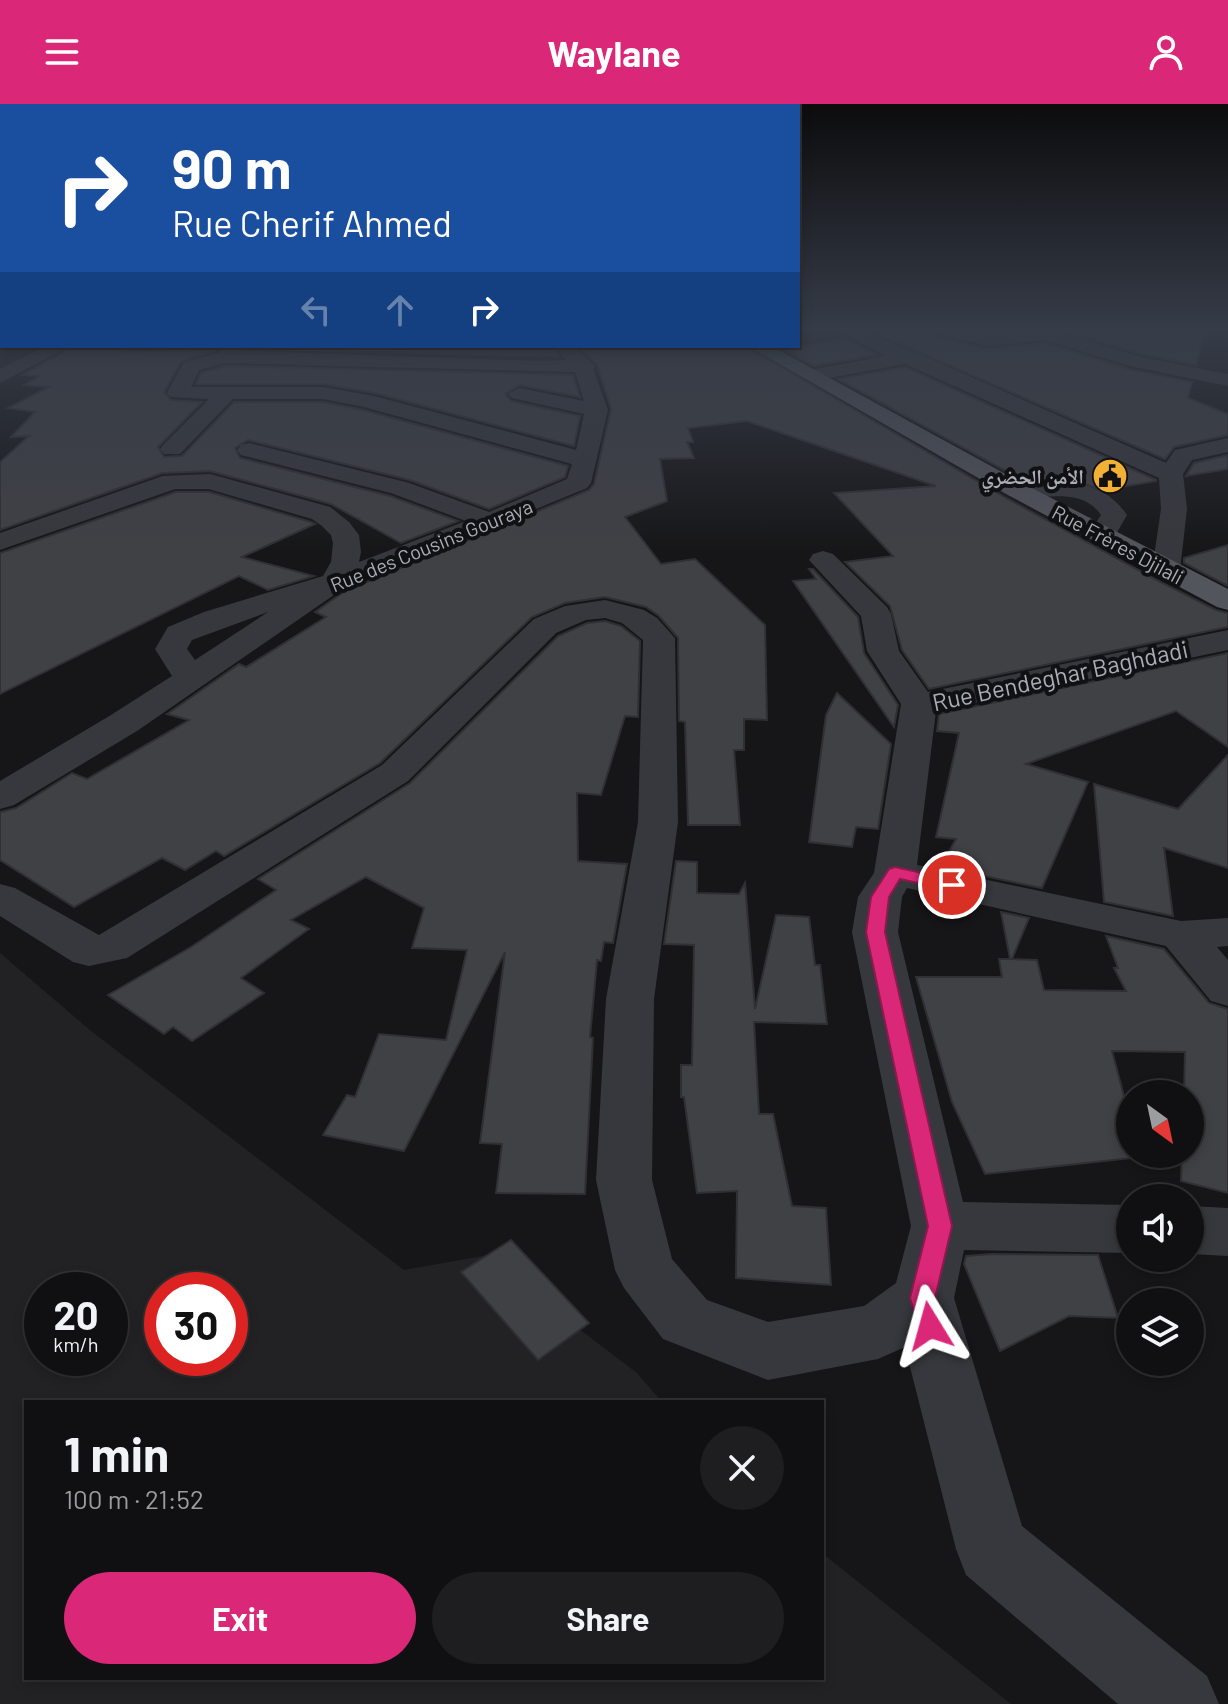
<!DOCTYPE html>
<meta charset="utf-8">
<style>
body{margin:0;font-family:Barlow,"Noto Naskh Arabic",sans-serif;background:#1e1e20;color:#f1f3f6;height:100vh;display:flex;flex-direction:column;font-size:30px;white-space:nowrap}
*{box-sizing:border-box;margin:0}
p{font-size:26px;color:#9c9d9f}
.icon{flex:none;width:44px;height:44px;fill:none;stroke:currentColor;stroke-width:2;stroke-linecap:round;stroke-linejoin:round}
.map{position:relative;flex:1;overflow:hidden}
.side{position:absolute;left:24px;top:1296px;width:800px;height:280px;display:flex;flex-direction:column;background:#101012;border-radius:0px;box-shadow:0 4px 12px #0003,0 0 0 2px #303032}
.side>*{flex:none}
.banner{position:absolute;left:0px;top:0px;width:800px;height:244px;box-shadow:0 4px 12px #0003,0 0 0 2px #303032;background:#1a4fa0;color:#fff;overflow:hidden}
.needle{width:52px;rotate:147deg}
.buttons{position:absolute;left:1116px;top:976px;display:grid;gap:16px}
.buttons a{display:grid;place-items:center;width:88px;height:88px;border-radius:50%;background:#101012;box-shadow:0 4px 12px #0003,0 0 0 2px #303032;font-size:40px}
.speed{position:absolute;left:24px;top:1168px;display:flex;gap:16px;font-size:40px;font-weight:700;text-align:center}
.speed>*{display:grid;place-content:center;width:104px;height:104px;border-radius:50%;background:#101012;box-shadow:0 4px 12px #0003,0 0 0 2px #303032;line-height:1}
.speed small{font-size:20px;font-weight:400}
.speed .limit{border:12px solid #d22;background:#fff;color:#111}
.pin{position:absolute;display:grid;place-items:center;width:68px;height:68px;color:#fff;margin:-34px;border:4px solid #fff;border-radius:50%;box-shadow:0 2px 8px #0007}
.me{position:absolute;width:88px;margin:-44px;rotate:352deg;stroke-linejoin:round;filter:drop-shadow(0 0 6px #0008)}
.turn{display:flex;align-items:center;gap:28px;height:168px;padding:0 40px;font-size:36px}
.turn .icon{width:104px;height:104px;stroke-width:2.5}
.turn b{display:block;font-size:56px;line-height:68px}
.lanes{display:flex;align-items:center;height:76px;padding:0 40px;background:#0003;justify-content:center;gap:40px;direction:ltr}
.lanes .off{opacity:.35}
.round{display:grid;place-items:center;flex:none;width:84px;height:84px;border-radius:42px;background:#1e1e20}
.overview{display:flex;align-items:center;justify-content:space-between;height:136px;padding:0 40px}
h1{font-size:48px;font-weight:700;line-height:60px}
.cta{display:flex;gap:16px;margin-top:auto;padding:16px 40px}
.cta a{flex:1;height:92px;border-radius:48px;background:#db2777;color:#fff;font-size:32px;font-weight:700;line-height:92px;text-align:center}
.cta a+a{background:#1e1e20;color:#f1f3f6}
header{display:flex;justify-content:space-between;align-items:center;height:104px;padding:0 40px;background:#db2777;color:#fff;font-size:36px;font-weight:700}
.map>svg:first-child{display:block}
</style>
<header><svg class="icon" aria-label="menu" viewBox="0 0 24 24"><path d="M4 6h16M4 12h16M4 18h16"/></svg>Waylane<svg class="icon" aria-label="person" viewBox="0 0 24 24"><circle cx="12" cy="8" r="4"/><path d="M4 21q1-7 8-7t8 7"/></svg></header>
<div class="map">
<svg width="1228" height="1600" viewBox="0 0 1228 1600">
<rect width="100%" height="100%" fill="#161618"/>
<!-- built -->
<path fill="#222225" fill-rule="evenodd" d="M 0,849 L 91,927 L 404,1166 L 483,1152 L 637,1269 L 662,1298 L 26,1298 L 26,1574 L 822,1574 L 822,1449 L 1011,1600 L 0,1600 ZM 42,1186 L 110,1186 L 110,1254 L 42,1254 ZM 162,1186 L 230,1186 L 230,1254 L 162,1254 Z"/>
<!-- building -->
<g fill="#404145" stroke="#303034" stroke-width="2">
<path d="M 908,226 L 933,226 L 938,233 L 988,245 L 1045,239 L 1129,265 L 1192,278 L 1188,294 L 1228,310 L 1228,331 L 1174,343 L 1165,355 L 877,230 Z"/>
<path d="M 1060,226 L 1164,227 L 1205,226 L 1196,261 L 1142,250 Z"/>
<path d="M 846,235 L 877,251 L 814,262 L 777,242 L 801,242 Z"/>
<path d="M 75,242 L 134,242 L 124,248 L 217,246 L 181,257 L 164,288 L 171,296 L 202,298 L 158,343 L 164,353 L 182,352 L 234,298 L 323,298 L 363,306 L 568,362 L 565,373 L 489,405 L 410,376 L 248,336 L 235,344 L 240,354 L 390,392 L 458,417 L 401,439 L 331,400 L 210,367 L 162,369 L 0,426 L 0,358 L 29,332 L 11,333 L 35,308 L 8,304 L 49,283 L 24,281 L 40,272 L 22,271 Z"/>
<path d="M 262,242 L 552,242 L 560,253 L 260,245 Z"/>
<path d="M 578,242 L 745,242 L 1006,394 L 1155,475 L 1216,506 L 1228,509 L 1228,523 L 929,585 L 902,546 L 890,502 L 845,458 L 893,452 L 834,389 L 936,382 L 747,317 L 688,324 L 693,338 L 687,338 L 694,354 L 660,355 L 667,397 L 625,413 L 661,460 L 695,455 L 765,521 L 767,616 L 744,615 L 744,646 L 734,646 L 740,721 L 688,721 L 685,618 L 679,617 L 678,534 L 659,512 L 646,503 L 605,493 L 565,499 L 532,513 L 380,659 L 224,752 L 216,747 L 185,766 L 162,754 L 74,803 L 0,756 L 0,708 L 16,704 L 72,669 L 87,675 L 189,616 L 167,610 L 239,560 L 246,563 L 326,513 L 315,508 L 345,487 L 589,386 L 594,380 L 611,305 L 597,260 Z"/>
<path d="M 225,262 L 573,271 L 580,293 L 520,281 L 505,290 L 511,297 L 580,312 L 574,342 L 375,289 L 324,280 L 196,280 L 201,269 Z"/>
<path d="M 905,263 L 1156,376 L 1156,377 L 1104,386 L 1067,375 L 1024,377 L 838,275 Z"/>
<path d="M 1228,351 L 1228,365 L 1186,372 L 1194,359 Z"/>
<path d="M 176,388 L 209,388 L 311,418 L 315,420 L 242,453 L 314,472 L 268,486 L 239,472 L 0,590 L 0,449 Z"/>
<path d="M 1228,441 L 1228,482 L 1184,459 L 1184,454 Z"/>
<path d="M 809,465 L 813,465 L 858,513 L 864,549 L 898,601 L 894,623 L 793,477 L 816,475 Z"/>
<path d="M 605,517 L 621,522 L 640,537 L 638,613 L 625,612 L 601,691 L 577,689 L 578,757 L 627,760 L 613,839 L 604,838 L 601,857 L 597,856 L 590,933 L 593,934 L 585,1090 L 496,1089 L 502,1040 L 480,1039 L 505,848 L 404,1047 L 323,1031 L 347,991 L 355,993 L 379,930 L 446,936 L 467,846 L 412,844 L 424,804 L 366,773 L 291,816 L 309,825 L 241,874 L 264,889 L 192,937 L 173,923 L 164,930 L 108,891 L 191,843 L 276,786 L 258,775 L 410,679 L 558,532 L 587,519 Z"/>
<path d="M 1228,549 L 1228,643 L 1176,607 L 1026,660 L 1088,678 L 1042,784 L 940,763 L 956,735 L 936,733 L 959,629 L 937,627 L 939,610 Z"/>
<path d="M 837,589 L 891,640 L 878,725 L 856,723 L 852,743 L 809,738 L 826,611 Z"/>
<path d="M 1228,651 L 1228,764 L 1164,744 L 1173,812 L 1104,798 L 1094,680 L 1178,705 Z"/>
<path d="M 676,757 L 697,758 L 697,789 L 739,790 L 745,779 L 755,905 L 776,811 L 809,813 L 815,861 L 820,861 L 827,920 L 754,918 L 759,1010 L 773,1010 L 792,1102 L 826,1104 L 831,1181 L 736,1174 L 737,1087 L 697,1089 L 684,993 L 681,993 L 681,961 L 692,961 L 694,841 L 664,840 Z"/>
<path d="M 1001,808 L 1029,814 L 1012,855 L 1037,856 L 1044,886 L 1126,887 L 1114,864 L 1118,864 L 1106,832 L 1164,845 L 1209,899 L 1228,905 L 1228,1089 L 1181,1077 L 1182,1050 L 1190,1050 L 1190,990 L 1184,990 L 1185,948 L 1112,947 L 1130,1015 L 1130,1050 L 1140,1050 L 1141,1053 L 985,1070 L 952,998 L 916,873 L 1002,873 L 999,855 L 1010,855 Z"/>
<path d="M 511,1136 L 589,1219 L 538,1256 L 461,1168 Z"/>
<path d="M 991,1150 L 1098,1151 L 1118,1214 L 1069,1212 L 1000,1247 L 964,1160 L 966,1152 Z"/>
</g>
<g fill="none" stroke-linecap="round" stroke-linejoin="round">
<!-- minor -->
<g fill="#37383d" fill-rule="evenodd">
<path d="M 835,226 L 858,226 L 917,249 L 1166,359 L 1175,346 L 1228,334 L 1228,348 L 1192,356 L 1183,370 L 1187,405 L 1180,466 L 1176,472 L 1166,475 L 1156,472 L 1152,466 L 1161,405 L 1159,374 L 905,260 L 812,277 L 805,275 L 802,271 L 805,267 L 886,252 Z"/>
<path d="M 936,226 L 968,226 L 989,230 L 1051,226 L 1141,253 L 1228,270 L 1228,282 L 1130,262 L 1045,236 L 989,242 L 939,230 Z"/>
<path d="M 46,242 L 70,242 L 0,279 L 0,265 Z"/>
<path d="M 226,242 L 247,242 L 243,247 L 540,257 L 566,256 L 555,242 L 574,242 L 595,262 L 593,265 L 608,306 L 591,379 L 587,384 L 344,484 L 137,627 L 14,701 L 0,705 L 0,677 L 111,611 L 172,572 L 155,545 L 168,523 L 204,508 L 323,472 L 331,458 L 333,439 L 331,431 L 322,422 L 312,415 L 209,385 L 175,385 L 0,446 L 0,429 L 163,372 L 210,370 L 330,403 L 349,418 L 359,431 L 361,448 L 359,458 L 466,417 L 391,389 L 241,351 L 237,346 L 241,341 L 249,339 L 409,379 L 489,408 L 567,375 L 572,360 L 364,303 L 323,295 L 233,295 L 180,350 L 164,350 L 160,345 L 164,340 L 209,295 L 171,293 L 167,289 L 184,258 L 218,249 ZM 225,259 L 575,268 L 584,297 L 519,284 L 508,290 L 512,294 L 584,310 L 576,346 L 374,292 L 323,283 L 191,283 L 199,266 ZM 268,508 L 195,556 L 187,545 L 192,536 Z"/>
<path d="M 1056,377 C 1087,379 1109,385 1127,411 L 1112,437 L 1102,439 L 1092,437 L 1088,431 L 1101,411 C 1080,380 1038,399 1008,391 L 1004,386 L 1008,381 Z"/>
<path d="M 823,447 L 833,450 L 887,503 L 891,510 L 899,547 L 928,588 L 1228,526 L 1228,546 L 936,607 L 917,761 L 1181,817 L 1228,814 L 1228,842 L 1217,843 L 1228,856 L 1228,902 L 1211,897 L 1166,842 L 907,784 L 902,793 L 898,828 L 963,1098 L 1130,1101 L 1130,1149 L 964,1146 L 954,1194 L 1022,1422 L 1207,1572 L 1219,1600 L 1118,1600 L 966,1471 L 956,1445 L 905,1243 L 878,1255 L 768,1276 L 663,1235 L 624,1184 L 615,1166 L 596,1076 L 606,895 L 638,718 L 643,536 L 622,519 L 605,514 L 586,516 L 556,529 L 408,677 L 127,854 L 89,862 L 73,858 L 0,812 L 0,780 L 15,784 L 99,831 L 382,661 L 534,515 L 565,502 L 605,496 L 644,506 L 657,514 L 675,534 L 678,718 L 654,895 L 652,1076 L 672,1155 L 707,1196 L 768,1218 L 864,1202 L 896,1179 L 911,1122 L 852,828 L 858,793 L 874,769 L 901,600 L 867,547 L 861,512 L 809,456 L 813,450 Z"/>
<path d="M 1190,1102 L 1228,1104 L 1228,1152 L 1190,1150 Z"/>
</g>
<!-- major -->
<path fill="#53555c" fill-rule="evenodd" d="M 748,242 L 771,242 L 1026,381 L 1228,485 L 1228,506 L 1217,503 L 1008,391 Z"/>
</g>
<!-- sky -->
<linearGradient id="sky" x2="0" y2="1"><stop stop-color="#0c0c0d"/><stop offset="0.5" stop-color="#363c48"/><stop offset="1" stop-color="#363c48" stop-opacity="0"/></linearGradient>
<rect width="1228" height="450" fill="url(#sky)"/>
<!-- route -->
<path fill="#db2777" stroke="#8e194d" stroke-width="2" d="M 895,763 L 959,777 L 961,781 L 952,787 L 900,775 L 889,793 L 885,828 L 952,1122 L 935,1194 L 943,1222 L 940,1230 L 930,1233 L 921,1230 L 910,1194 L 928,1122 L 866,828 L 871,793 L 889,765 Z"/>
<!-- icons -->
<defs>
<symbol id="civic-disc" viewBox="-11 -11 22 22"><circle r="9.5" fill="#f2b134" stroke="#111113"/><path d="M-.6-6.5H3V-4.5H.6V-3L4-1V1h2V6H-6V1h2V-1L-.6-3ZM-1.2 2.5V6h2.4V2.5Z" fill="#111"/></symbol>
</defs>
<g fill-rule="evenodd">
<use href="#civic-disc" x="1090" y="352" width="40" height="40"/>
</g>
<g text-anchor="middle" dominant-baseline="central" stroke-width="8" stroke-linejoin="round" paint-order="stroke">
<!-- far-poi labels -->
<g font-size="20" font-weight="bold" fill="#a8adb8" stroke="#111113" text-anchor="end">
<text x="1084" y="372">الأمن الحضري</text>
</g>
<!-- far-street labels -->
<g font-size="20" fill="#a8adb8" stroke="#111113">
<text transform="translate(1118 440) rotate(28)">Rue Frères Djilali</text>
<text transform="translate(431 441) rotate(-22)">Rue des Cousins Gouraya</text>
</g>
<!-- street labels -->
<g font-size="24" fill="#a8adb8" stroke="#111113">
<text transform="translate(1060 571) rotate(-12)">Rue Bendeghar Baghdadi</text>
</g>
</g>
</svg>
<div class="buttons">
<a><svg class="needle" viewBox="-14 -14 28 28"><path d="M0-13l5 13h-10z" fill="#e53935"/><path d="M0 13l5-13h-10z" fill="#9c9d9f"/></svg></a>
<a><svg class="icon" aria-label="sound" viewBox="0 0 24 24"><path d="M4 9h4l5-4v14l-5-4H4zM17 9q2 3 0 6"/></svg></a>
<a><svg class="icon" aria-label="layers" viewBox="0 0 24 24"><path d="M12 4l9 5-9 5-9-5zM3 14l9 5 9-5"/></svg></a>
</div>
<div class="speed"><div>20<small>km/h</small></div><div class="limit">30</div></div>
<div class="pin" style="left:952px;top:781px;background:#d93025"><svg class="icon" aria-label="arrive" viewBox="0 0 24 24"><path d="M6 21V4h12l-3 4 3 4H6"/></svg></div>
<svg class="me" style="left:930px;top:1222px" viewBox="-20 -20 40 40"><path d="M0-17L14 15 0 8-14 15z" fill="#db2777" stroke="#fff" stroke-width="4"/></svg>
<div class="banner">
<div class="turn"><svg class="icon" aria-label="right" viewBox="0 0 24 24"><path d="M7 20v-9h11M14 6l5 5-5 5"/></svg><div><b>90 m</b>Rue Cherif Ahmed</div></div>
<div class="lanes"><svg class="icon off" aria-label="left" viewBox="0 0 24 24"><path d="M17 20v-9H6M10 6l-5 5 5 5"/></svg><svg class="icon off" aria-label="ahead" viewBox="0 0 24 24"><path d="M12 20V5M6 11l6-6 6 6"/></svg><svg class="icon" aria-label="right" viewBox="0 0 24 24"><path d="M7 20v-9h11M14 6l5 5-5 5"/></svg></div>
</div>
<section class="side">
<div class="overview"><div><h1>1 min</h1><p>100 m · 21:52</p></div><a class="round"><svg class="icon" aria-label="close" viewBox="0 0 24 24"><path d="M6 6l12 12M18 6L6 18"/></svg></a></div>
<div class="cta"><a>Exit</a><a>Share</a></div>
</section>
</div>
